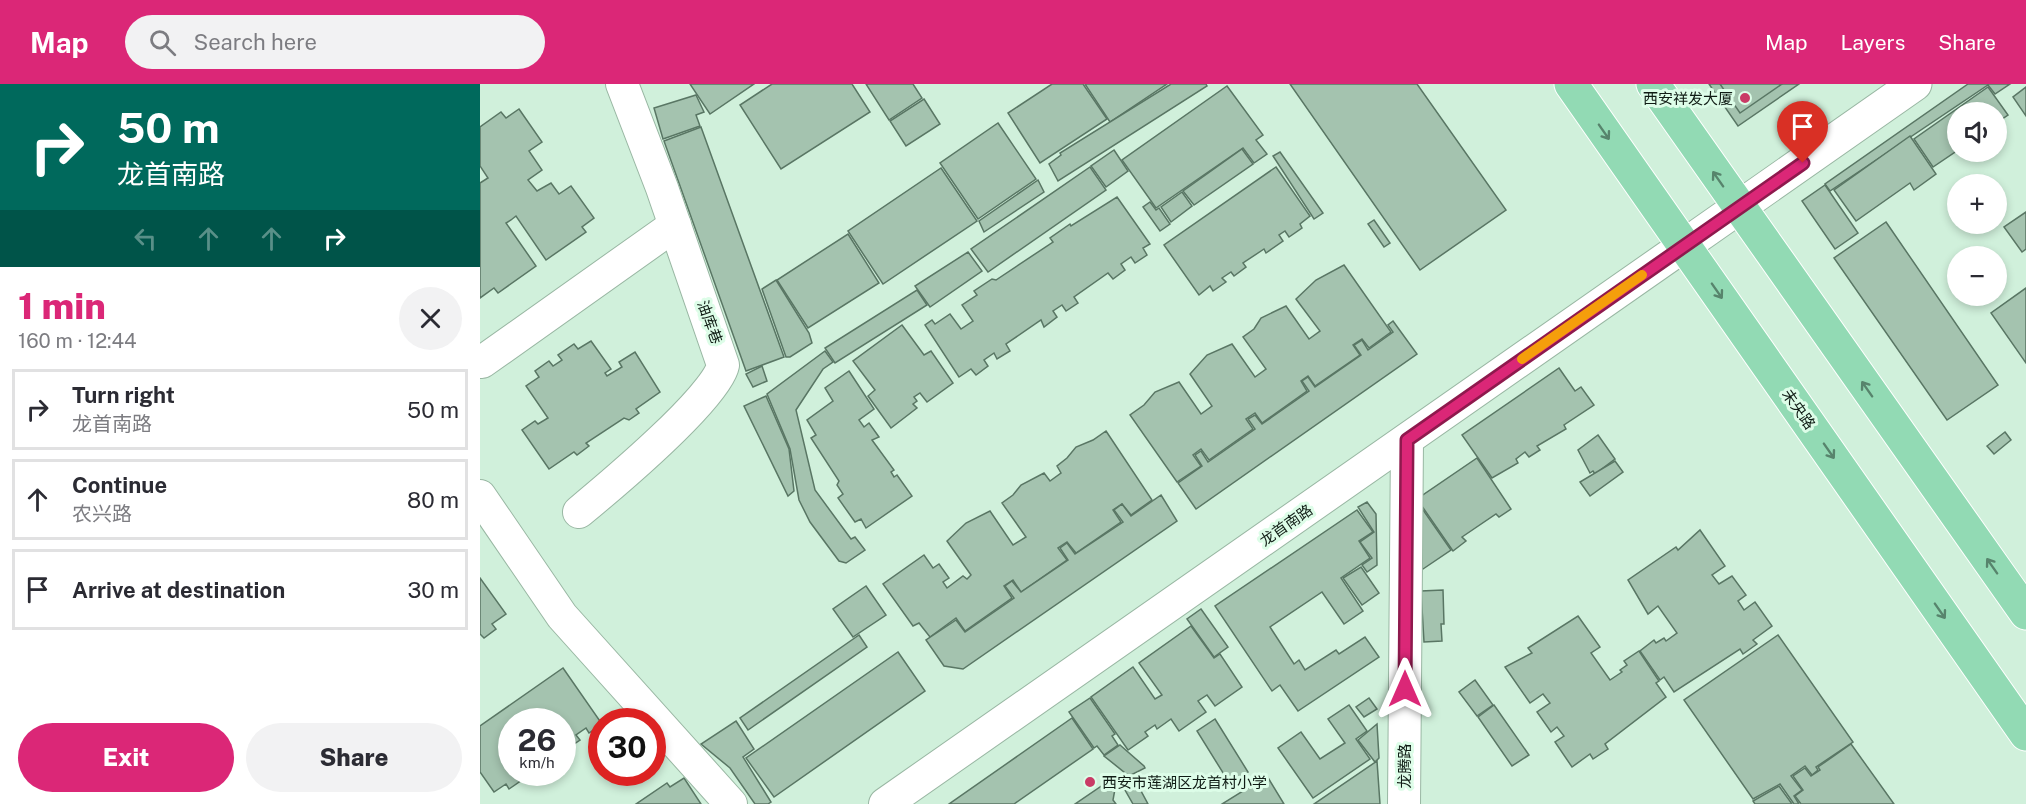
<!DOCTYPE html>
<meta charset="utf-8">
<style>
body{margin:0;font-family:"Public Sans","Noto Sans SC",sans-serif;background:#f2f2f3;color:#2b2b33;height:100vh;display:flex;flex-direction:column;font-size:22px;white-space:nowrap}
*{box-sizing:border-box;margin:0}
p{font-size:20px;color:#7c7c81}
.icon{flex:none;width:33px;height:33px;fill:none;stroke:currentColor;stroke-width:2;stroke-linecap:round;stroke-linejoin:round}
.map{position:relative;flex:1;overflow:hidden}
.side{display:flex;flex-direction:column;background:#fff;width:480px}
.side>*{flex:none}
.guide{background:#00695c;color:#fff;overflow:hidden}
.controls{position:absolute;left:1467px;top:18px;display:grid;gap:12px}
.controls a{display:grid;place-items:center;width:60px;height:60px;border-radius:50%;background:#fff;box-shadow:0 3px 9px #0003;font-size:30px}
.speed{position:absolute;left:18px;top:624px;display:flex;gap:12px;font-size:30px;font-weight:700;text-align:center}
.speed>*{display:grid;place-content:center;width:78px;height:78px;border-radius:50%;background:#fff;box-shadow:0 3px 9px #0003;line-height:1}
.speed small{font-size:15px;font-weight:400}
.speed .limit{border:9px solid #d22;background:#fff;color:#111}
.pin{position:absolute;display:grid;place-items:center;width:51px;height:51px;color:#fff;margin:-62px -26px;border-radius:50% 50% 50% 0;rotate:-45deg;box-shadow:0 0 6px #0007}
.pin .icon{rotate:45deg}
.me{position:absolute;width:66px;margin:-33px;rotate:0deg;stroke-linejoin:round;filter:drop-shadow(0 0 4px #0008)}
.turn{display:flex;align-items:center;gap:21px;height:126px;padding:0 18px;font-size:27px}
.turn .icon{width:78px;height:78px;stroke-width:2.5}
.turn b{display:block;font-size:42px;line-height:51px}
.lanes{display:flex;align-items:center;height:57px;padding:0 18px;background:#0003;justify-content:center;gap:30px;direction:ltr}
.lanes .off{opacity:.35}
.round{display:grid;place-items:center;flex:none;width:63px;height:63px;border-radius:32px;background:#f2f2f3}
.overview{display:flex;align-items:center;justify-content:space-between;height:102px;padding:0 18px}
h1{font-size:36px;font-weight:800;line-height:45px;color:#db2777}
.button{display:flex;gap:12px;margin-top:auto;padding:12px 18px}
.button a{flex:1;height:69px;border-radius:36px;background:#db2777;color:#fff;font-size:24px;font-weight:800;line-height:69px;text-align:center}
.button a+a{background:#f2f2f3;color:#2b2b33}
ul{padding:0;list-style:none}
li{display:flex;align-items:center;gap:18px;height:81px;margin:0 12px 9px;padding:0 6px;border:3px solid #e1e1e2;border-radius:0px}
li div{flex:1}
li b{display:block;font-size:22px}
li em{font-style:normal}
header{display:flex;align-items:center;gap:36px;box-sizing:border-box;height:84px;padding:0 30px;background:#db2777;color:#fff}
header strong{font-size:28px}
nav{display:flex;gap:33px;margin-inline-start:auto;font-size:21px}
.search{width:420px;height:54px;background:#f2f2f3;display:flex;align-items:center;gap:15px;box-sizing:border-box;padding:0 21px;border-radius:33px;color:#7c7c81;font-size:22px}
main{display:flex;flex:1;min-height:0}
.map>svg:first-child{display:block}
</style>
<header>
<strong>Map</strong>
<div class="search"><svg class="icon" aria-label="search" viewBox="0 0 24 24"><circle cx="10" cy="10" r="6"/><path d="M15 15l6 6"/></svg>Search here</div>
<nav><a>Map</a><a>Layers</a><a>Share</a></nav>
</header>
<main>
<section class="side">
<div class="guide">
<div class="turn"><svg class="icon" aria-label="right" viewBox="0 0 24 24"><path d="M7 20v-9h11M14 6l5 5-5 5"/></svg><div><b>50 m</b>龙首南路</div></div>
<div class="lanes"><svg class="icon off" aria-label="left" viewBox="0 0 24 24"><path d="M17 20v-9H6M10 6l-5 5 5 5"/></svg><svg class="icon off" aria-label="ahead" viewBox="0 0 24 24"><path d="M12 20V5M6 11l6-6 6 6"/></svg><svg class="icon off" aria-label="ahead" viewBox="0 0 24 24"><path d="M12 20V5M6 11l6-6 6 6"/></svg><svg class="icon" aria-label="right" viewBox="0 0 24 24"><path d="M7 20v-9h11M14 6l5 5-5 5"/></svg></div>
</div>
<div class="overview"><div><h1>1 min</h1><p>160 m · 12:44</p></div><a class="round"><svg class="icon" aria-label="close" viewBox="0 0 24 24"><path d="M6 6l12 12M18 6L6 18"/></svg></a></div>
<ul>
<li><svg class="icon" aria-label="right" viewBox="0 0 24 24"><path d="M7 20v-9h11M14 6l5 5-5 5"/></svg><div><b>Turn right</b><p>龙首南路</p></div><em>50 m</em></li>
<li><svg class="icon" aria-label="ahead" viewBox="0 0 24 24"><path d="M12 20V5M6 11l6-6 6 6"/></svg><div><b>Continue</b><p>农兴路</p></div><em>80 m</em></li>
<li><svg class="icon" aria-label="arrive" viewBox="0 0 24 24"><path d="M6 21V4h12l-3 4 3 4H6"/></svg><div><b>Arrive at destination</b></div><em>30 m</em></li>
</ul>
<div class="button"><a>Exit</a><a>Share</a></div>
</section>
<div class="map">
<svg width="1546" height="720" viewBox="0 0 1546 720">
<rect width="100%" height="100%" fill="#d0f0db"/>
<!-- building -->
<g fill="#a4c3af" stroke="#597664" stroke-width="1.5">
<path d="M 210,0 L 274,0 L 230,30 Z"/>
<path d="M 292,0 L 372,0 L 390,28 L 301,85 L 260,21 Z"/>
<path d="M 386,0 L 433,0 L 442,14 L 409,36 Z"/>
<path d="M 572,0 L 603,0 L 627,35 L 560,79 L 528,29 Z"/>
<path d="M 605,0 L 687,0 L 630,38 Z"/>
<path d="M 691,0 L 726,0 L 727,2 L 578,97 L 569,80 L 581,71 L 580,69 Z"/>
<path d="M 810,0 L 937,0 L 1026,126 L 940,186 Z"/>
<path d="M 1229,0 L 1319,0 L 1258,42 Z"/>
<path d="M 1240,0 L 1302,0 L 1260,29 Z"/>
<path d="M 1488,0 L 1530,0 L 1515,10 L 1508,1 L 1350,107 L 1345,100 Z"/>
<path d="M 747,2 L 783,51 L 776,56 L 787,70 L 774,79 L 763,64 L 676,124 L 642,76 Z"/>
<path d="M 1508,3 L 1528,31 L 1516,39 L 1516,28 L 1478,28 L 1478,66 L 1453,83 L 1434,55 Z"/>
<path d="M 1546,3 L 1546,32 L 1533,13 Z"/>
<path d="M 216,11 L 224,28 L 216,31 L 220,42 L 183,55 L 174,24 Z"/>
<path d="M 444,15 L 460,40 L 426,62 L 410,37 Z"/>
<path d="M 39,25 L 62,58 L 49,67 L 62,86 L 48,96 L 57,107 L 71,99 L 79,110 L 91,102 L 114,134 L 102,143 L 106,148 L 66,176 L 36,132 L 31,136 L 26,139 L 56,182 L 18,209 L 14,204 L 0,214 L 0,99 L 8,94 L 0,82 L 0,43 L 21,28 L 26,34 Z"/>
<path d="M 518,39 L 556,95 L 498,135 L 460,79 Z"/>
<path d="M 221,43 L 304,273 L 266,287 L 184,57 Z"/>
<path d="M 1430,52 L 1456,90 L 1434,106 L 1430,99 L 1376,137 L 1354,106 Z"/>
<path d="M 762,65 L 773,80 L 714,121 L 703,107 Z"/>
<path d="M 634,66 L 648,87 L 626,103 L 611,82 Z"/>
<path d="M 800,68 L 843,129 L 834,135 L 793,72 Z"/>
<path d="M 610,83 L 626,106 L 508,188 L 491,165 Z"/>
<path d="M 796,83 L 830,132 L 820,140 L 822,144 L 809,153 L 805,147 L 799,151 L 803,157 L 786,169 L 784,165 L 763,179 L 766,183 L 754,192 L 751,188 L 742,194 L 746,198 L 733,207 L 730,202 L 719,211 L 684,161 Z"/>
<path d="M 461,84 L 497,137 L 403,200 L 368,147 Z"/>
<path d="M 558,96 L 564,108 L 504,148 L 499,137 Z"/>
<path d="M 1345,101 L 1378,149 L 1355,165 L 1322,117 Z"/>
<path d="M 702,108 L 712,122 L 691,138 L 681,123 Z"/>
<path d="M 637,113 L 670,160 L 663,164 L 667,171 L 655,179 L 651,173 L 641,180 L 645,186 L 633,195 L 628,189 L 594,213 L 598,219 L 586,227 L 582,221 L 573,227 L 577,233 L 564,243 L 561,236 L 526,260 L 530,267 L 517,275 L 514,269 L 504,276 L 508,282 L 496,291 L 491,285 L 479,293 L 445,241 L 452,236 L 455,240 L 470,230 L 481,245 L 493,237 L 482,221 L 497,211 L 494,207 L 512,195 L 516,196 L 573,158 L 570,154 L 590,140 L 591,142 Z"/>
<path d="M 670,118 L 676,126 L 679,124 L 690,140 L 680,147 L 663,123 Z"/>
<path d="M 1546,128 L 1546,165 L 1542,168 L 1524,143 Z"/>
<path d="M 894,136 L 910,159 L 904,163 L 888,140 Z"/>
<path d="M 1406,138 L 1518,301 L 1467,336 L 1354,174 Z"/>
<path d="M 368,150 L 399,199 L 328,244 L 297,196 Z"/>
<path d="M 488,168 L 502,187 L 450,223 L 435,202 Z"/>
<path d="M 864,181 L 911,248 L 889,264 L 882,255 L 873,261 L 880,271 L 835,302 L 828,292 L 821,297 L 827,307 L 782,339 L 775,329 L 766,335 L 773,345 L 729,376 L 721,365 L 713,371 L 721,382 L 697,398 L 650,331 L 664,321 L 675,308 L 699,298 L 721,330 L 732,322 L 710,290 L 727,271 L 752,260 L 775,293 L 786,285 L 763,253 L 774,245 L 781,234 L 806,222 L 829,255 L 840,247 L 816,215 L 836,196 Z"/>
<path d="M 296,196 L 329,249 L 332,259 L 310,273 L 306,273 L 282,205 Z"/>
<path d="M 1546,204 L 1546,279 L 1511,229 Z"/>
<path d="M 437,206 L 447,221 L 355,279 L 345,264 Z"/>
<path d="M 913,237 L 937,270 L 716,425 L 698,399 L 722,382 L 715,371 L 721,367 L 728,378 L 775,345 L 768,335 L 775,331 L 782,340 L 829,307 L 822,297 L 828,293 L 835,303 L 881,271 L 874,261 L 882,256 L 888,266 L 913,248 L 908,241 Z"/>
<path d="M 422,241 L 444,271 L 451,267 L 473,299 L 447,318 L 440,309 L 434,313 L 437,317 L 433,320 L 437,324 L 411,344 L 388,312 L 395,306 L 373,277 Z"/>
<path d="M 111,257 L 131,285 L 125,289 L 127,292 L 142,283 L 139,278 L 155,268 L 180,308 L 156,325 L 159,329 L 149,336 L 144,334 L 106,359 L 109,362 L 97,371 L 94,368 L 69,385 L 42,346 L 55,337 L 58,340 L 68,334 L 46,302 L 59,293 L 55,287 L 69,277 L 73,282 L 82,276 L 78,271 L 94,260 L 98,265 Z"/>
<path d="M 345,267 L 353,278 L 343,285 L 316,326 L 335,406 L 371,455 L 375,453 L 385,466 L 366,479 L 359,477 L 330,438 L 319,416 L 310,365 L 287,310 Z"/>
<path d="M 282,282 L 287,297 L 273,303 L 266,290 Z"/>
<path d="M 1079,284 L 1095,307 L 1101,303 L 1114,321 L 1084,341 L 1086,345 L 1057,362 L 1060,366 L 1049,373 L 1045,368 L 1036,375 L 1038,379 L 1012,394 L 982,351 Z"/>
<path d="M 369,287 L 394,325 L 379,336 L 384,343 L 389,339 L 399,353 L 392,356 L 414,386 L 411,388 L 414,393 L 417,391 L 432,412 L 386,444 L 381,435 L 375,438 L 358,414 L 363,410 L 357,401 L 359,397 L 331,354 L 336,351 L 327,336 L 353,317 L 345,304 Z"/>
<path d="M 286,312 L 309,365 L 314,407 L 308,412 L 264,322 Z"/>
<path d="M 626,347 L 672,416 L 651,431 L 642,420 L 633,426 L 641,438 L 596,469 L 587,458 L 578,464 L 587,476 L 541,508 L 533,496 L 524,502 L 532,514 L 485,547 L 476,534 L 450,553 L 439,539 L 433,542 L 403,500 L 444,471 L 453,484 L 459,480 L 469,494 L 463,498 L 467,504 L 483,492 L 487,495 L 491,491 L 467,457 L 486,439 L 510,427 L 533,461 L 546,453 L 522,419 L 533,411 L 541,401 L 564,389 L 570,397 L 581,389 L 577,382 L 587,374 L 596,363 L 613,356 Z"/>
<path d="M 1525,348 L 1531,356 L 1514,370 L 1507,362 Z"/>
<path d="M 1118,351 L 1135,375 L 1115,390 L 1113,387 L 1110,389 L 1098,366 Z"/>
<path d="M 997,374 L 1031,425 L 1019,433 L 1016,430 L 982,453 L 986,457 L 973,467 L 937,415 Z"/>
<path d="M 1135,377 L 1143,388 L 1110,412 L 1100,398 Z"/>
<path d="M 681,411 L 697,437 L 483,585 L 464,582 L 446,556 L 476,536 L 485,548 L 534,514 L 525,502 L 532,497 L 541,508 L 588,476 L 580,464 L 587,459 L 595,470 L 643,438 L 634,426 L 642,420 L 651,432 Z"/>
<path d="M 887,418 L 896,430 L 897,481 L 887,488 L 882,481 L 892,474 L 880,458 L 894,448 L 878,423 Z"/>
<path d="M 941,423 L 971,466 L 943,485 L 941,484 Z"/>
<path d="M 877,426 L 893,448 L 879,457 L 890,474 L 861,494 L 883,527 L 864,540 L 842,508 L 790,543 L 814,580 L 819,576 L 825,586 L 856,566 L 859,570 L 885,553 L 899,573 L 818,627 L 800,601 L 792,607 L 735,522 Z"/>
<path d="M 1220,446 L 1245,482 L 1232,491 L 1239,500 L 1252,492 L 1266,511 L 1258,517 L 1264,526 L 1275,518 L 1292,542 L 1273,556 L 1277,560 L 1263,570 L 1260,565 L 1194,608 L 1184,593 L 1180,596 L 1160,567 L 1174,556 L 1176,559 L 1184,554 L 1186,557 L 1197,549 L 1178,522 L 1168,530 L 1148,496 L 1196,463 L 1198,466 Z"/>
<path d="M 881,483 L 899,509 L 882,521 L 863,494 Z"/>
<path d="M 0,494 L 26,530 L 12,540 L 16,545 L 4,554 L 0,550 Z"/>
<path d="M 386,502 L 406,531 L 373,553 L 353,525 Z"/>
<path d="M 963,506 L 964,540 L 961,540 L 962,557 L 944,558 L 941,507 Z"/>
<path d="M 721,525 L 748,563 L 734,573 L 707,535 Z"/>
<path d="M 1098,532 L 1120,563 L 1111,569 L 1130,596 L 1142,588 L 1140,586 L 1147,581 L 1144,577 L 1159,567 L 1179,597 L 1176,599 L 1186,613 L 1125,660 L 1128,665 L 1113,675 L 1110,670 L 1092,683 L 1075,658 L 1084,652 L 1077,643 L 1071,648 L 1057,628 L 1070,619 L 1063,610 L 1050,619 L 1025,583 L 1052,569 L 1048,564 Z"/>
<path d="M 711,542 L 734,574 L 740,570 L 762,603 L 735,622 L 727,611 L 718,617 L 726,628 L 699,647 L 691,635 L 677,645 L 675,641 L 665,648 L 668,652 L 648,666 L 611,613 L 653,583 L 675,615 L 682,611 L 659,579 Z"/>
<path d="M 379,551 L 387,563 L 268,646 L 260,634 Z"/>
<path d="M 1298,551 L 1373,658 L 1336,683 L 1338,686 L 1332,691 L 1325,682 L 1311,692 L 1322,706 L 1314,712 L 1319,720 L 1314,720 L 1300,700 L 1273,715 L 1204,616 Z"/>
<path d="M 418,568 L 445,607 L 294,713 L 266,674 Z"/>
<path d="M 83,584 L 122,640 L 109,649 L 106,644 L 96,651 L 100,656 L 88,664 L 82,660 L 82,638 L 32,638 L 32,688 L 42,688 L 39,691 L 42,696 L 29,705 L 26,700 L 14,708 L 0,688 L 0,642 Z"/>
<path d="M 995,596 L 1013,621 L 997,632 L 979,608 Z"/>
<path d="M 610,614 L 635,650 L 632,652 L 638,661 L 624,671 L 617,662 L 614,664 L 589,628 Z"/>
<path d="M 889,614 L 897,625 L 884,633 L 876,623 Z"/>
<path d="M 869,621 L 887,647 L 876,655 L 890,675 L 833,714 L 798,664 L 821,648 L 840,675 L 865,659 L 848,635 Z"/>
<path d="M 1014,621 L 1049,671 L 1032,682 L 998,633 Z"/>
<path d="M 147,624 L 161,638 L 145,638 L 139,632 Z"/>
<path d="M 592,634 L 613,665 L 534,720 L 469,720 Z"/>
<path d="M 735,635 L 768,688 L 750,700 L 717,647 Z"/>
<path d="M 256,637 L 274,665 L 263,673 L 291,718 L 288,720 L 275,720 L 250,684 L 221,660 Z"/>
<path d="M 897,640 L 899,674 L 895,678 L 878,656 Z"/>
<path d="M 1371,660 L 1414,720 L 1321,720 L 1315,712 L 1323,706 L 1313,692 L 1325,684 L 1331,692 L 1340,686 L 1338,683 Z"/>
<path d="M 640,661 L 664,682 L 665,684 L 649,692 L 624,672 Z"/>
<path d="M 897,677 L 900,720 L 834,720 Z"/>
<path d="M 653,692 L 668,720 L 653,720 L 641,699 Z"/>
<path d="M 787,692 L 804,720 L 742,720 Z"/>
<path d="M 204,694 L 221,720 L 156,720 L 187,699 L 190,703 Z"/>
<path d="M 630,700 L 635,705 L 633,716 L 636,720 L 595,720 L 623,701 Z"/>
<path d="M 1299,702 L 1312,720 L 1275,720 L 1273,717 Z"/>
</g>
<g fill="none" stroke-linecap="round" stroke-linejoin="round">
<defs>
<g id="street">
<path d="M 2,278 L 195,141"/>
<path d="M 0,412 L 82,532 L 251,720"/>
<path d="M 99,428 C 128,404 237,313 243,281 L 182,104 L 142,0"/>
<path d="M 405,720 L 1205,161"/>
<path d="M 924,720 L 927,356"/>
</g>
<path id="secondary" d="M 1205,161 L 1435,0"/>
<g id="primary">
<path d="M 1091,0 L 1546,650"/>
<path d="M 1173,0 L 1546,529"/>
</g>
</defs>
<!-- street casing -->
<use href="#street" stroke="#99b7a3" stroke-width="34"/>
<!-- secondary casing -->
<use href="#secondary" stroke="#99b7a3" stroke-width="35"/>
<!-- primary casing -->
<use href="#primary" stroke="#fff" stroke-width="35"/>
<!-- street -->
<use href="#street" stroke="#fff" stroke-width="32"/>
<!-- secondary -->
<use href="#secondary" stroke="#fff" stroke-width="33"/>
<!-- primary -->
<use href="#primary" stroke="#92dab4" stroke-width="33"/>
</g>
<!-- one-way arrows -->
<defs><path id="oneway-shaft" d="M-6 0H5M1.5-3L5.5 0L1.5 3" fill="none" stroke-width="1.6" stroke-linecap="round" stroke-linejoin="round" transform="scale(1.5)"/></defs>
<g stroke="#57846c">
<use href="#oneway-shaft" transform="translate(1124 48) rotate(55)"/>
<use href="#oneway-shaft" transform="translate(1238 95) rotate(-125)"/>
<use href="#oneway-shaft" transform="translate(1237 207) rotate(55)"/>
<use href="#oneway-shaft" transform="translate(1387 305) rotate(-125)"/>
<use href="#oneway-shaft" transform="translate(1349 367) rotate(55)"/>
<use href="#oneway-shaft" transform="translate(1512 482) rotate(-125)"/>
<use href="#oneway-shaft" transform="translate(1460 527) rotate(55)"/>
</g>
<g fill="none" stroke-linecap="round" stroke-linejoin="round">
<defs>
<path id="route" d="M 925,605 L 927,356 L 1323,79"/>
</defs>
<!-- route casing -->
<use href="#route" stroke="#8e194d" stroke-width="15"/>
<!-- route -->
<use href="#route" stroke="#db2777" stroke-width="10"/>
<!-- slow -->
<path stroke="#f59e0b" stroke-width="10" d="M 1042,275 L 1162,191"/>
</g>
<!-- markers -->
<g fill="#c93b66" stroke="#ddfde8" stroke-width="2">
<circle cx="1265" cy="14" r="6"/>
<circle cx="610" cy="698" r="6"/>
</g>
<g text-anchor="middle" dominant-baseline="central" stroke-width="6" stroke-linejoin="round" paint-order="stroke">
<!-- poi labels -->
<g font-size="15" fill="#0f1b14" stroke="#ddfde8" text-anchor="end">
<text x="1253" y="14">西安祥发大厦</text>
<text x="622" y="698" text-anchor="start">西安市莲湖区龙首村小学</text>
</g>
<!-- street labels -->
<g font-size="15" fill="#0f1b14" stroke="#ddfde8">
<text transform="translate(230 238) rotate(70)">油库巷</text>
<text transform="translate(1319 325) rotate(55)">未央路</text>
<text transform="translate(806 441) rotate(-35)">龙首南路</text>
<text transform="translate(924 682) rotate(-90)">龙腾路</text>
</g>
</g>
</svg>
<div class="controls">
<a><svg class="icon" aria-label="sound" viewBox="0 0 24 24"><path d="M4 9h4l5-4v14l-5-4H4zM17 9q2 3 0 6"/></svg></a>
<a>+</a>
<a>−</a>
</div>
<div class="speed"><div>26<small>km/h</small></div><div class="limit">30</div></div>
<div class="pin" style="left:1323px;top:79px;background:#d93025"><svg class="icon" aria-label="arrive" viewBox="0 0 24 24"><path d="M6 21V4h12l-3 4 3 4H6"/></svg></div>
<svg class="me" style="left:925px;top:605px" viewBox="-20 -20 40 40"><path d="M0-17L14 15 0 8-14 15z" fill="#db2777" stroke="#fff" stroke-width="4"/></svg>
</div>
</main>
